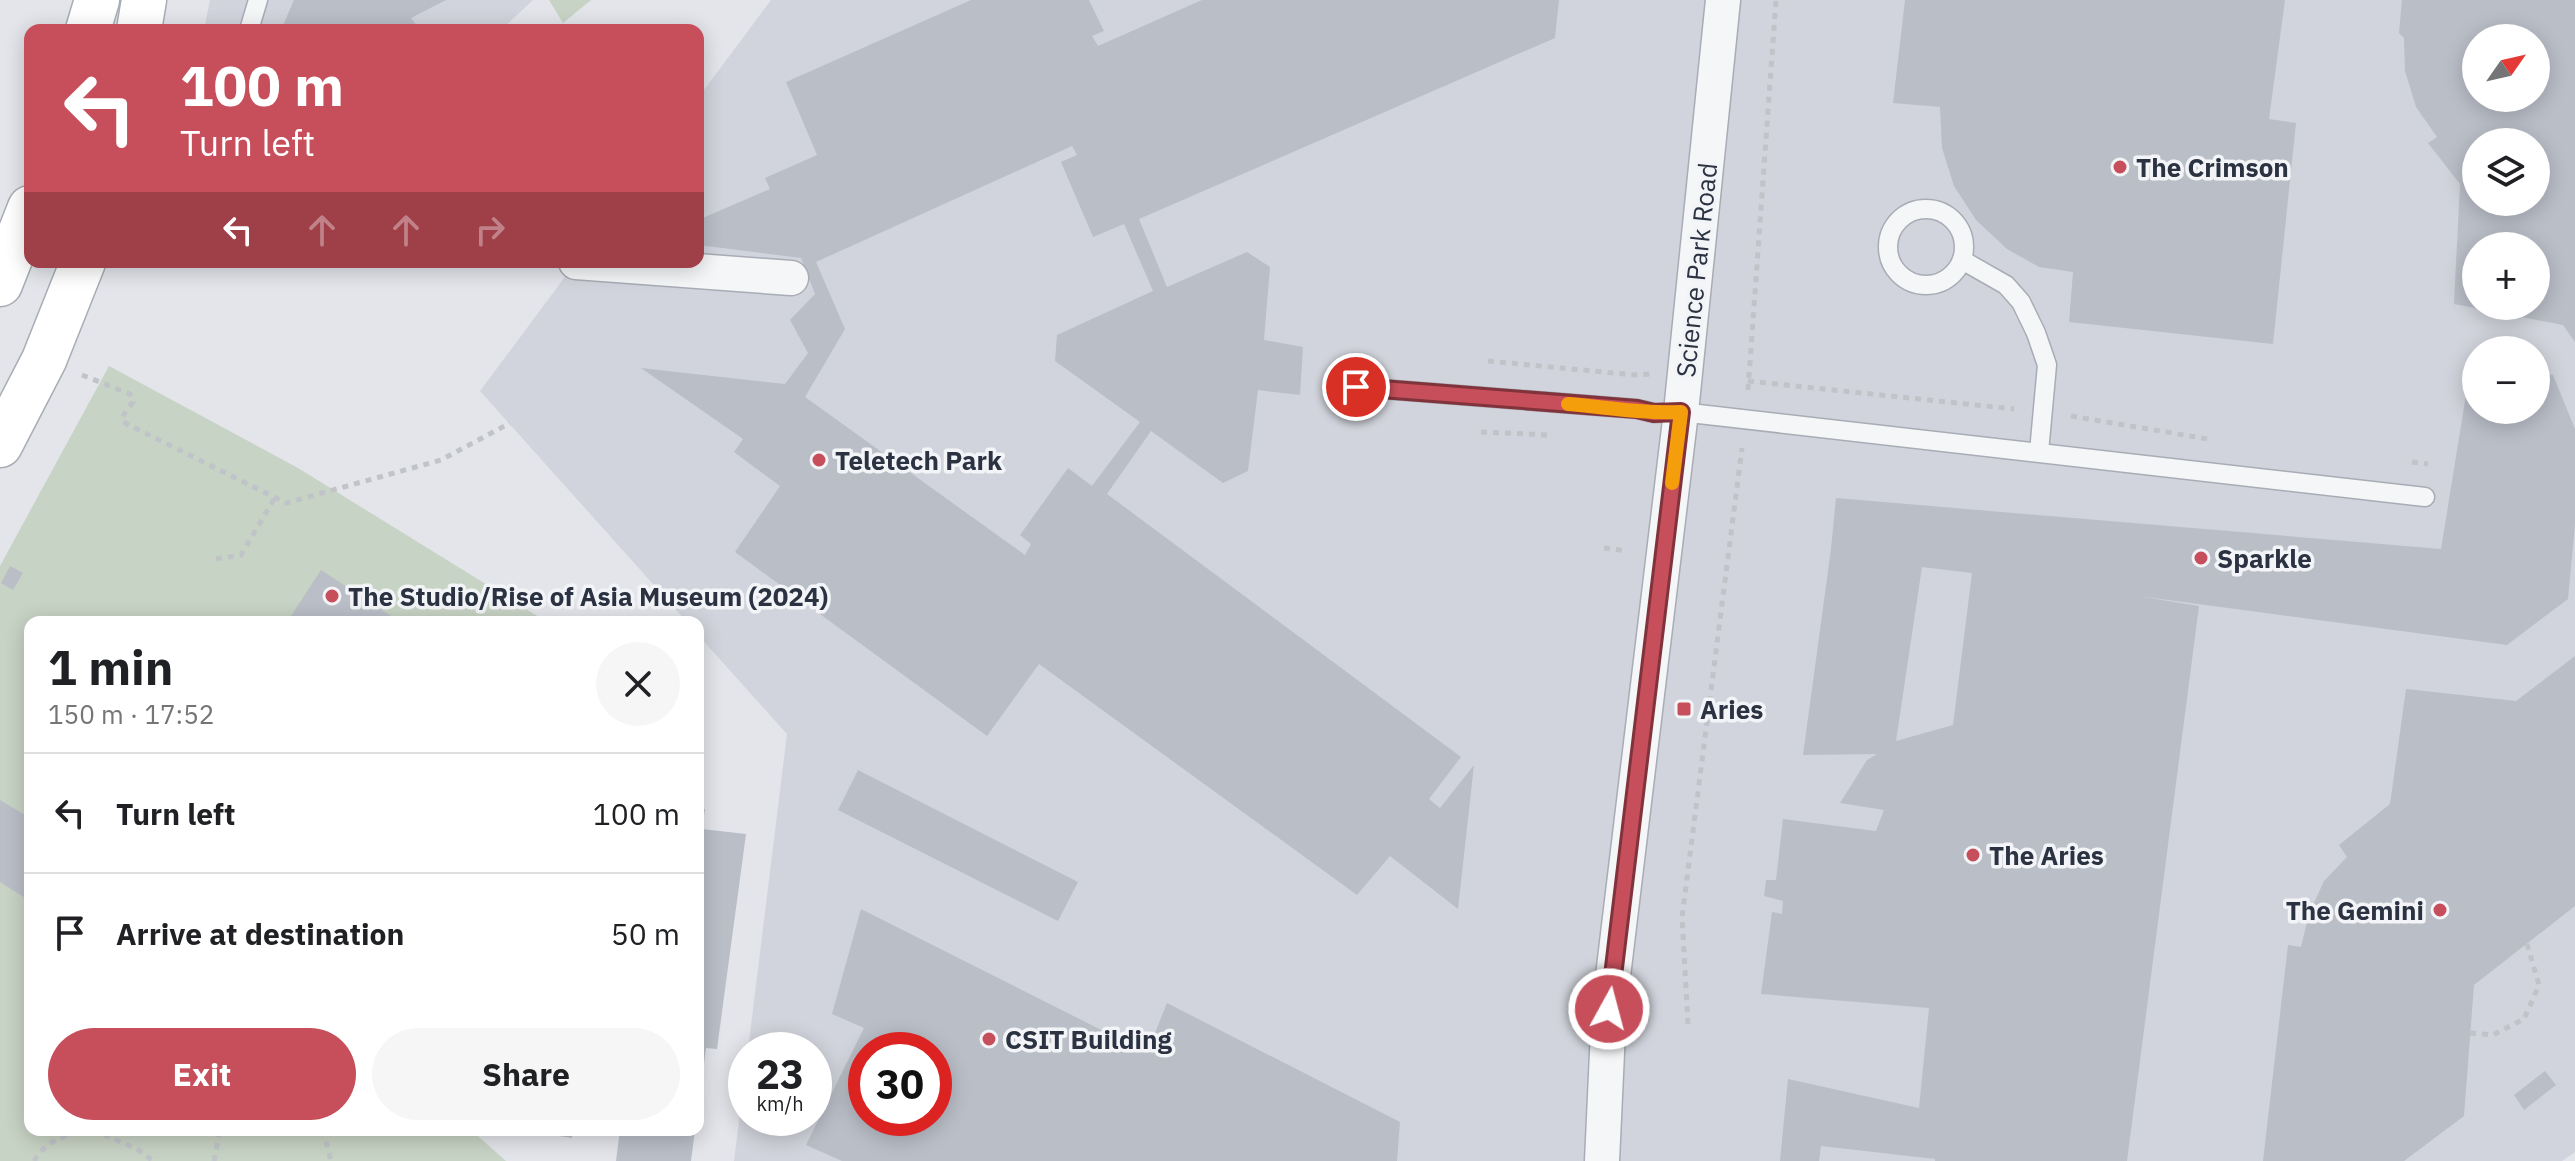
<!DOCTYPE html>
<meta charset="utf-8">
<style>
body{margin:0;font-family:"IBM Plex Sans",sans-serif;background:#f6f6f6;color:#202124;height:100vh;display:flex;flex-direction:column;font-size:30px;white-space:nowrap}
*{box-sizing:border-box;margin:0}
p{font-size:26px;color:#757577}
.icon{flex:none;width:44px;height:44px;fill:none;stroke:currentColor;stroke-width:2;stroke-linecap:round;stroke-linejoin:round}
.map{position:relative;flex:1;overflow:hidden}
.details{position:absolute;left:24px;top:616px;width:680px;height:520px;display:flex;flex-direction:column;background:#fff;border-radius:16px;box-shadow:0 4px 20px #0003}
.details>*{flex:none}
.top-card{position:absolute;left:24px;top:24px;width:680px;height:244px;border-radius:16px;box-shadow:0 4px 20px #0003;background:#c74f5b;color:#fff;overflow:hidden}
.needle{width:52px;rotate:56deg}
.buttons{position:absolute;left:2462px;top:24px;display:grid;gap:16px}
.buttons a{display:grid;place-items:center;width:88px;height:88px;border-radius:50%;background:#fff;box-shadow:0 4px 20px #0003;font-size:40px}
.speed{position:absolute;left:728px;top:1032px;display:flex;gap:16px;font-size:40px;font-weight:700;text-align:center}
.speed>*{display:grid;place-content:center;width:104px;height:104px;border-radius:50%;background:#fff;box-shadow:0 4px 20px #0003;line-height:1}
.speed small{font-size:20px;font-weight:400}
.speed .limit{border:12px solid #d22;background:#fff;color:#111}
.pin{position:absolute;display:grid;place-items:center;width:68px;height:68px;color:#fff;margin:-34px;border:4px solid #fff;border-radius:50%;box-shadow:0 2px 8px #0007}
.me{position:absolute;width:88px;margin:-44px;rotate:7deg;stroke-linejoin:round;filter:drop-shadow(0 0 6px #0008)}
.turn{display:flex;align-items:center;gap:28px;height:168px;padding:0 24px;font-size:36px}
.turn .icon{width:104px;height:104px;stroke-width:2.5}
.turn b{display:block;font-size:56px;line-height:68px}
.lanes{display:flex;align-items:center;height:76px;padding:0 24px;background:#0003;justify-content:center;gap:40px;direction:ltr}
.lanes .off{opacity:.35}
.round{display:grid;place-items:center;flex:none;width:84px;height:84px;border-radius:42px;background:#f6f6f6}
.overview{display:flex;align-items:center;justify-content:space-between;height:136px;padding:0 24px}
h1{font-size:48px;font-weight:700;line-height:60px}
.cta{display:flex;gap:16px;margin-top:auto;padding:16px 24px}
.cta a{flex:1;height:92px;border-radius:48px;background:#c74f5b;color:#fff;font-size:32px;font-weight:700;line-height:92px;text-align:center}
.cta a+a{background:#f6f6f6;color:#202124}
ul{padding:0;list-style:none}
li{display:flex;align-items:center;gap:24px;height:120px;padding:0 24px;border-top:2px solid #e0e0e0}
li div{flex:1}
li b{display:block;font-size:30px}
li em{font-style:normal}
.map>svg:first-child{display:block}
</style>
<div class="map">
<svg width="2575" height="1161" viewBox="0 0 2575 1161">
<rect width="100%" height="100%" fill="#e3e5ea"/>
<!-- built -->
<g fill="#d1d4dc" fill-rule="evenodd">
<path d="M 210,0 L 533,0 L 501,30 L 204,30 Z"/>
<path d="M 771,0 L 2575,0 L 2575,1152 L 2562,1161 L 734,1161 L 746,1066 L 746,1118 L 814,1118 L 814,1050 L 748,1050 L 787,734 L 698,635 L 698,622 L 687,622 L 480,391 L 576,262 L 698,262 L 698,98 ZM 2476,38 L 2536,38 L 2536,98 L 2476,98 ZM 2476,142 L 2536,142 L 2536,202 L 2476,202 ZM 2476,246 L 2536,246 L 2536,306 L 2476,306 ZM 2476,350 L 2536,350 L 2536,410 L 2476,410 ZM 866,1050 L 934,1050 L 934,1118 L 866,1118 Z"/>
</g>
<!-- green -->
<g fill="#c7d3c4">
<path d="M 549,0 L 591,0 L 563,23 Z"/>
<path d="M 109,366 L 298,468 L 547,622 L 30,622 L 30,1130 L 471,1130 L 506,1161 L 0,1161 L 0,566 Z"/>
</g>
<!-- building -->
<g fill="#babec7" fill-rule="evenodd">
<path d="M 294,0 L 446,0 L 411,18 L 420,30 L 390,30 L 398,24 L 386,30 L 281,30 Z"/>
<path d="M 971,0 L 1089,0 L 1104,31 L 1092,36 L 1098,46 L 1202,0 L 1559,0 L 1555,38 L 1139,219 L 1167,287 L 1247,252 L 1270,267 L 1264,340 L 1303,347 L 1300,395 L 1258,390 L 1248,471 L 1223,483 L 1151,431 L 1107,494 L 1461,757 L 1429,799 L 1440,808 L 1474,765 L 1458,909 L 1390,856 L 1357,895 L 1039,664 L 987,736 L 735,552 L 780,486 L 734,452 L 743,439 L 641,368 L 785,384 L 808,353 L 790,320 L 815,294 L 801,258 L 698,245 L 698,220 L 770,189 L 765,178 L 817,155 L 786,82 ZM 1072,146 L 1077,155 L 1061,162 L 1093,237 L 1124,224 L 1153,291 L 1057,335 L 1055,361 L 1140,422 L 1092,486 L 1068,468 L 1020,535 L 1031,544 L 1025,555 L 805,397 L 845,329 L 816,262 Z"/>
<path d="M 1905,0 L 2285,0 L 2269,119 L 2296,123 L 2273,344 L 2069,322 L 2073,272 L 2039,267 L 2007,249 L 1976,220 L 1954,186 L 1942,148 L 1940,107 L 1893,103 Z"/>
<path d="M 2402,0 L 2575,0 L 2575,342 L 2563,325 L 2454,304 L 2460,184 L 2428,143 L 2437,137 L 2416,107 L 2405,71 L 2404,38 L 2399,33 ZM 2476,38 L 2536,38 L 2536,98 L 2476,98 ZM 2476,142 L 2536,142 L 2536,202 L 2476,202 ZM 2476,246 L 2536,246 L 2536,306 L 2476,306 Z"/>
<path d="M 2471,364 L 2476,364 L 2476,410 L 2536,410 L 2536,372 L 2553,375 L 2575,429 L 2575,525 L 2568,599 L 2507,645 L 2138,596 L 2199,606 L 2127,1161 L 1935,1161 L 1935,1159 L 1821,1146 L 1819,1161 L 1780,1161 L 1788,1079 L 1919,1108 L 1929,1008 L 1761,994 L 1772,912 L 1782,914 L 1783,901 L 1764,896 L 1766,880 L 1776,880 L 1783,819 L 1876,831 L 1884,810 L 1840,803 L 1867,760 L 1877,754 L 1803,755 L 1831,549 L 1836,498 L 2441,549 ZM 1922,567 L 1972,573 L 1953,725 L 1896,741 Z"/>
<path d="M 10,566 L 23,573 L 13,590 L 1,583 Z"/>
<path d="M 321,570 L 400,622 L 287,622 Z"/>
<path d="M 2575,656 L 2575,906 L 2474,985 L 2464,1116 L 2404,1161 L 2263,1161 L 2288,945 L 2301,947 L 2309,914 L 2324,881 L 2347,857 L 2339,845 L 2390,804 L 2406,689 L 2516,701 Z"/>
<path d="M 858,770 L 1078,882 L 1058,921 L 838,810 Z"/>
<path d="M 0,800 L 30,818 L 30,901 L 0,882 Z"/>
<path d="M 698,808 L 705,809 L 702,829 L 746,834 L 717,1049 L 706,1048 L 700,1096 Z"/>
<path d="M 861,909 L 1147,1053 L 1167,1003 L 1400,1122 L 1397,1161 L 842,1161 L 806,1145 L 864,1028 L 832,1014 ZM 866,1050 L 934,1050 L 934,1118 L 866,1118 Z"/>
<path d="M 2545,1071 L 2556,1085 L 2524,1110 L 2514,1095 Z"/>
<path d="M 520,1130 L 573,1130 L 572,1138 Z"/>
<path d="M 620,1130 L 695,1130 L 691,1161 L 616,1161 Z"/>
</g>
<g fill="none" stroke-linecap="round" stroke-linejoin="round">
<defs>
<g id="lane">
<path d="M 249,30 L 258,0"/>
<circle cx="1926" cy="247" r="38"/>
<path d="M 1962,260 L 2006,285 L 2021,302 L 2036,333 L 2047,365 L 2039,452"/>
<path d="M 1356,387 L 1637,409 L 1654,413 L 1681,412 L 2425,497"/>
</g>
<g id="street">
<path d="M 576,262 L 791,278"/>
<path d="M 1602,1161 L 1609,1009 L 1681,412 L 1723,0"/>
</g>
<g id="secondary">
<path d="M 88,30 L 97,0"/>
<path d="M 139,30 L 144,0"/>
<path d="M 0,284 L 30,208"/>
<path d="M 0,445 L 44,360 L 83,262"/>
</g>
</defs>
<!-- lane casing -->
<use href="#lane" stroke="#a8acb4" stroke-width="21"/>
<!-- street casing -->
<use href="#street" stroke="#a8acb4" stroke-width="37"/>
<!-- secondary casing -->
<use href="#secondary" stroke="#a8acb4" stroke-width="47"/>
<!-- path -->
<g stroke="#c0c3c8" stroke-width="5" stroke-dasharray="6 6" stroke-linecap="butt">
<path d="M 1488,361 L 1635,375 L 1650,374"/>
<path d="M 82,375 L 130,394 L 133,402 L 122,417 L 123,421 L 127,424 L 286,503 L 441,460 L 510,423"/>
<path d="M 1748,381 L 2014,409"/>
<path d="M 1748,390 L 1776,0"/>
<path d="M 2071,416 L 2208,439"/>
<path d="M 1481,432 L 1549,435"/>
<path d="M 2412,462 L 2428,464"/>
<path d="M 1604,548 L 1627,551"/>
<path d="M 216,559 L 241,555 L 274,499"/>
<path d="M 1688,1024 L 1682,917 L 1742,448"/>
<path d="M 2470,1033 L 2493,1035 L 2524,1019 L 2539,985 L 2527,944"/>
<path d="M 93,1130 L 137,1149 L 153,1161"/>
<path d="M 323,1130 L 331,1161"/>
<path d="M 34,1161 C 45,1141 67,1134 88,1130"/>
<path d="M 214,1161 L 220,1130"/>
</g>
<!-- lane -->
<use href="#lane" stroke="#f5f6f8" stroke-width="18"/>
<!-- street -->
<use href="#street" stroke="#f5f6f8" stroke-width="34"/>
<!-- secondary -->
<use href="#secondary" stroke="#fff" stroke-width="44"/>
</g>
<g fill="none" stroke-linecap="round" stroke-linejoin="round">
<defs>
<path id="route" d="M 1356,387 L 1637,409 L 1654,413 L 1681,412 L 1609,1009"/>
</defs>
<!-- route casing -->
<use href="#route" stroke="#81333b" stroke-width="20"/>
<!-- route -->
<use href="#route" stroke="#c74f5b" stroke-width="14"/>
<!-- slow -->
<path stroke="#f59e0b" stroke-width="14" d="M 1568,404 C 1605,407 1644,414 1681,412 L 1672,483"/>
</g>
<!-- markers -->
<g fill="#c74f5b" stroke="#f2f4f7" stroke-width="3">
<circle cx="2120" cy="167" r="8"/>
<circle cx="819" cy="460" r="8"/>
<circle cx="2201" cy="558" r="8"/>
<circle cx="332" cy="596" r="8"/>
<rect x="1676" y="701" width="16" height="16" rx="4"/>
<circle cx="1973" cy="855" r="8"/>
<circle cx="2440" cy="910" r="8"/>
<circle cx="989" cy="1039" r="8"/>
</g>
<g text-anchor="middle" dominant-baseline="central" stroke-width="7" stroke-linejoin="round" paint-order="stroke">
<!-- poi labels -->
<g font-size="26" font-weight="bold" fill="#2b3241" stroke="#f2f4f7" text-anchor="start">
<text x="2136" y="167">The Crimson</text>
<text x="835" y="460">Teletech Park</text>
<text x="2217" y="558">Sparkle</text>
<text x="348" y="596">The Studio/Rise of Asia Museum (2024)</text>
<text x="1700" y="709">Aries</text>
<text x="1989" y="855">The Aries</text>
<text x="2424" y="910" text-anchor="end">The Gemini</text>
<text x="1005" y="1039">CSIT Building</text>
</g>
<!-- street labels -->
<g font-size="26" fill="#2b3241" stroke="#f2f4f7">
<text transform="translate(1696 270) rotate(-84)">Science Park Road</text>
</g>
</g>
</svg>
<div class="buttons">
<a><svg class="needle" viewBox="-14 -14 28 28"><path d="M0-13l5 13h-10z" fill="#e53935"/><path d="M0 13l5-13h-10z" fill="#757577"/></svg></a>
<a><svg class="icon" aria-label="layers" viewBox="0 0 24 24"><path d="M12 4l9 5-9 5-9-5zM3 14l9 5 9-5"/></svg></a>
<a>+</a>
<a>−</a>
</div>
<div class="speed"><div>23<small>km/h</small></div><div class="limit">30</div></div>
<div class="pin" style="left:1356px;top:387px;background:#d93025"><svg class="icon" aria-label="arrive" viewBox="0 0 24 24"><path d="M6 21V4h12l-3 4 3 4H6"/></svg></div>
<svg class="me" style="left:1609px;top:1009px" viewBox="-20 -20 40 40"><circle r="17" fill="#c74f5b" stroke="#fff" stroke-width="3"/><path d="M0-11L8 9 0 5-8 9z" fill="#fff"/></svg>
<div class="top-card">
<div class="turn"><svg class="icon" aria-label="left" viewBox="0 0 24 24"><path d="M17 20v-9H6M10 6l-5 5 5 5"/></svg><div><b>100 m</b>Turn left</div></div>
<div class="lanes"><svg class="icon" aria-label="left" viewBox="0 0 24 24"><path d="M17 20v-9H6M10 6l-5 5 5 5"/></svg><svg class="icon off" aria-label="ahead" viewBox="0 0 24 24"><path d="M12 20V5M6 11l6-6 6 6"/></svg><svg class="icon off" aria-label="ahead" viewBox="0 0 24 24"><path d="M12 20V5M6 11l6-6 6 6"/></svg><svg class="icon off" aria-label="right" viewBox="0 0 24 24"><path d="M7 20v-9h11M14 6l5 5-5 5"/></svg></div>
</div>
<section class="details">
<div class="overview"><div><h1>1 min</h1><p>150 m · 17:52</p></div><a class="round"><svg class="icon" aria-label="close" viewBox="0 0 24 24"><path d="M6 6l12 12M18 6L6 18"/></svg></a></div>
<ul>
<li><svg class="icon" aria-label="left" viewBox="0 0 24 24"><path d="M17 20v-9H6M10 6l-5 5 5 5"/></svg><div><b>Turn left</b></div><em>100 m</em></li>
<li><svg class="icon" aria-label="arrive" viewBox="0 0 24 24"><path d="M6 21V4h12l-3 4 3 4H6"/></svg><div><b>Arrive at destination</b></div><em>50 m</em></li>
</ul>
<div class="cta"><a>Exit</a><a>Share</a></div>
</section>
</div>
